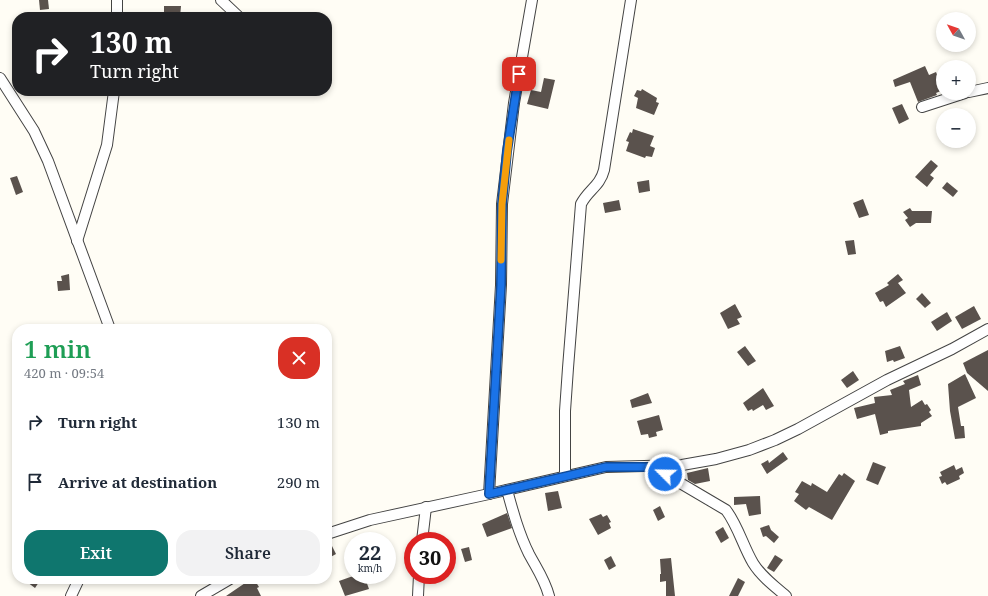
<!DOCTYPE html>
<meta charset="utf-8">
<style>
body{margin:0;font-family:"Noto Serif",serif;background:#f2f2f3;color:#1f2937;height:100vh;display:flex;flex-direction:column;font-size:15px;white-space:nowrap}
*{box-sizing:border-box;margin:0}
p{font-size:13px;color:#747a83}
.icon{flex:none;width:22px;height:22px;fill:none;stroke:currentColor;stroke-width:2;stroke-linecap:round;stroke-linejoin:round}
.map{position:relative;flex:1;overflow:hidden}
.details{position:absolute;left:12px;top:324px;width:320px;height:260px;display:flex;flex-direction:column;background:#fff;border-radius:16px;box-shadow:0 2px 6px #0003}
.details>*{flex:none}
.top-card{position:absolute;left:12px;top:12px;width:320px;height:84px;border-radius:16px;box-shadow:0 2px 6px #0003;background:#202124;color:#fff;overflow:hidden}
.needle{width:26px;rotate:310deg}
.buttons{position:absolute;left:936px;top:12px;display:grid;gap:8px}
.buttons a{display:grid;place-items:center;width:40px;height:40px;border-radius:50%;background:#fff;box-shadow:0 2px 6px #0003;font-size:20px}
.speed{position:absolute;left:344px;top:532px;display:flex;gap:8px;font-size:20px;font-weight:700;text-align:center}
.speed>*{display:grid;place-content:center;width:52px;height:52px;border-radius:50%;background:#fff;box-shadow:0 2px 6px #0003;line-height:1}
.speed small{font-size:10px;font-weight:400}
.speed .limit{border:6px solid #d22;background:#fff;color:#111}
.pin{position:absolute;display:grid;place-items:center;width:34px;height:34px;color:#fff;margin:-17px;border-radius:8px;box-shadow:0 2px 6px #0006}
.me{position:absolute;width:44px;margin:-22px;rotate:293deg;stroke-linejoin:round;filter:drop-shadow(0 0 3px #0008)}
.turn{display:flex;align-items:center;gap:14px;height:84px;padding:0 12px;font-size:18px}
.turn .icon{width:52px;height:52px;stroke-width:2.5}
.turn b{display:block;font-size:28px;line-height:34px}
.round{display:grid;place-items:center;flex:none;width:42px;height:42px;border-radius:16px;background:#f2f2f3}
.head{display:flex;align-items:center;justify-content:space-between;height:68px;padding:0 12px}
h1{font-size:24px;font-weight:600;line-height:30px;color:#1e9e55}
.action{display:flex;gap:8px;margin-top:auto;padding:8px 12px}
.action a{flex:1;height:46px;border-radius:16px;background:#0f766e;color:#fff;font-size:16px;font-weight:600;line-height:46px;text-align:center}
.action a+a{background:#f2f2f3;color:#1f2937}
ul{padding:0;list-style:none}
li{display:flex;align-items:center;gap:12px;height:60px;padding:0 12px}
li div{flex:1}
li b{display:block;font-size:15px}
li em{font-style:normal}
.map>svg:first-child{display:block}
</style>
<div class="map">
<svg width="988" height="596" viewBox="0 0 988 596">
<rect width="100%" height="100%" fill="#fffdf5"/>
<!-- building -->
<g fill="#5a524d">
<path d="M 39,0 L 48,0 L 49,9 L 40,10 Z"/>
<path d="M 164,6 L 181,6 L 180,17 L 164,17 Z"/>
<path d="M 925,66 L 929,75 L 936,72 L 943,90 L 936,93 L 937,95 L 918,102 L 910,82 L 895,87 L 893,80 Z"/>
<path d="M 544,78 L 555,80 L 548,109 L 527,104 L 531,90 L 541,92 Z"/>
<path d="M 642,89 L 657,98 L 656,102 L 659,103 L 654,115 L 636,108 L 638,98 L 634,96 L 637,90 L 641,91 Z"/>
<path d="M 902,104 L 909,119 L 899,124 L 892,108 Z"/>
<path d="M 633,129 L 654,136 L 650,146 L 655,148 L 652,157 L 646,156 L 645,158 L 626,151 L 629,142 L 626,141 L 630,132 L 632,133 Z"/>
<path d="M 931,160 L 938,166 L 930,175 L 934,178 L 927,187 L 915,177 Z"/>
<path d="M 17,176 L 23,192 L 16,195 L 10,178 Z"/>
<path d="M 649,180 L 650,191 L 639,193 L 637,182 Z"/>
<path d="M 947,182 L 958,191 L 953,197 L 942,188 Z"/>
<path d="M 863,199 L 869,215 L 859,218 L 853,203 Z"/>
<path d="M 619,200 L 621,210 L 605,213 L 603,203 Z"/>
<path d="M 910,208 L 912,211 L 932,211 L 931,223 L 916,223 L 910,227 L 905,220 L 908,218 L 903,212 Z"/>
<path d="M 854,240 L 856,254 L 848,255 L 845,241 Z"/>
<path d="M 69,274 L 70,290 L 58,291 L 57,281 L 62,281 L 61,276 Z"/>
<path d="M 898,274 L 903,280 L 898,283 L 906,293 L 886,307 L 883,301 L 880,302 L 875,293 L 889,285 L 887,283 Z"/>
<path d="M 922,293 L 931,303 L 925,308 L 916,299 Z"/>
<path d="M 735,304 L 742,317 L 737,319 L 740,324 L 728,329 L 720,313 Z"/>
<path d="M 974,306 L 981,319 L 962,329 L 955,317 Z"/>
<path d="M 947,312 L 952,321 L 937,331 L 931,322 Z"/>
<path d="M 745,346 L 756,361 L 748,366 L 737,352 Z"/>
<path d="M 900,346 L 905,358 L 894,362 L 893,360 L 887,362 L 885,351 Z"/>
<path d="M 988,350 L 988,391 L 967,373 L 963,363 Z"/>
<path d="M 853,371 L 859,380 L 847,388 L 841,380 Z"/>
<path d="M 965,374 L 976,398 L 958,407 L 961,426 L 964,426 L 965,438 L 955,439 L 950,411 L 948,384 Z"/>
<path d="M 918,375 L 921,385 L 909,390 L 911,407 L 922,400 L 925,405 L 927,404 L 931,410 L 929,412 L 932,416 L 921,423 L 921,426 L 888,431 L 888,433 L 880,435 L 875,414 L 857,419 L 854,408 L 875,403 L 874,397 L 892,395 L 890,390 L 905,384 L 903,381 Z"/>
<path d="M 763,388 L 774,406 L 766,410 L 763,405 L 753,411 L 752,409 L 748,411 L 743,403 Z"/>
<path d="M 648,393 L 652,403 L 632,408 L 630,400 Z"/>
<path d="M 659,415 L 663,430 L 656,432 L 657,436 L 649,438 L 648,434 L 641,435 L 637,421 Z"/>
<path d="M 783,452 L 788,459 L 767,474 L 761,464 L 768,460 L 769,463 Z"/>
<path d="M 873,462 L 886,467 L 878,485 L 866,480 Z"/>
<path d="M 954,465 L 956,470 L 962,467 L 964,473 L 959,476 L 960,479 L 947,485 L 945,482 L 942,484 L 939,477 L 942,476 L 940,472 Z"/>
<path d="M 708,468 L 710,481 L 695,484 L 688,480 L 687,473 Z"/>
<path d="M 844,473 L 855,481 L 832,520 L 809,507 L 806,510 L 794,501 L 799,494 L 795,492 L 802,481 L 811,486 L 812,483 L 827,492 L 839,474 L 842,476 Z"/>
<path d="M 558,491 L 562,508 L 548,511 L 545,493 Z"/>
<path d="M 760,496 L 761,514 L 749,516 L 746,504 L 734,505 L 734,497 Z"/>
<path d="M 660,506 L 665,517 L 658,521 L 653,510 Z"/>
<path d="M 507,513 L 512,528 L 487,537 L 482,524 Z"/>
<path d="M 601,514 L 603,517 L 607,515 L 611,522 L 609,523 L 611,528 L 598,535 L 589,519 Z"/>
<path d="M 769,525 L 771,530 L 779,537 L 774,543 L 766,536 L 763,537 L 760,528 Z"/>
<path d="M 723,527 L 729,538 L 721,543 L 715,532 Z"/>
<path d="M 327,540 L 329,540 L 336,554 L 327,559 Z"/>
<path d="M 469,547 L 472,560 L 465,562 L 461,549 Z"/>
<path d="M 775,555 L 783,560 L 774,572 L 767,568 Z"/>
<path d="M 611,556 L 616,566 L 609,570 L 604,560 Z"/>
<path d="M 671,558 L 675,596 L 666,596 L 666,581 L 660,582 L 660,574 L 661,574 L 660,559 Z"/>
<path d="M 356,575 L 364,575 L 369,589 L 345,596 L 339,581 Z"/>
<path d="M 738,578 L 745,582 L 738,596 L 729,596 Z"/>
<path d="M 23,579 L 41,579 L 35,588 Z"/>
<path d="M 251,579 L 254,579 L 259,587 L 257,588 L 261,596 L 226,596 Z"/>
</g>
<g fill="none" stroke-linecap="round" stroke-linejoin="round">
<defs>
<g id="minor">
<path d="M 117,0 L 117,17"/>
<path d="M 221,0 L 239,17"/>
<path d="M 0,78 L 34,131 L 48,161 L 110,329"/>
<path d="M 969,92 L 988,88"/>
<path d="M 922,107 L 965,93"/>
<path d="M 77,241 L 107,145 L 114,91"/>
<path d="M 653,467 L 726,510 C 738,526 743,546 753,563 C 761,576 774,586 786,596"/>
<path d="M 565,476 L 565,411 L 568,368 L 581,204 C 588,190 600,186 604,170 L 631,0"/>
<path d="M 507,490 C 513,512 519,534 529,554 C 537,569 545,580 549,596"/>
<path d="M 489,494 L 501,285 L 502,204 L 514,103 L 532,0"/>
<path d="M 327,534 L 370,520 L 489,494 L 606,467 L 682,465 L 716,459 L 749,450 L 775,440 L 798,429 L 887,380 L 952,349 L 988,329"/>
<path d="M 422,541 L 426,507"/>
<path d="M 71,596 L 79,579"/>
<path d="M 201,596 L 230,579"/>
<path d="M 418,596 L 419,575"/>
</g>
</defs>
<!-- minor casing -->
<use href="#minor" stroke="#444" stroke-width="12"/>
<!-- minor -->
<use href="#minor" stroke="#fff" stroke-width="10"/>
</g>
<g fill="none" stroke-linecap="round" stroke-linejoin="round">
<defs>
<path id="route" d="M 519,74 L 507,151 L 502,204 L 501,285 L 489,494 L 606,467 L 653,467 L 665,474"/>
</defs>
<!-- route casing -->
<use href="#route" stroke="#114b97" stroke-width="10"/>
<!-- route -->
<use href="#route" stroke="#1a73e8" stroke-width="7"/>
<!-- slow -->
<path stroke="#f59e0b" stroke-width="7" d="M 501,260 L 502,204 L 509,140"/>
</g>
</svg>
<div class="buttons">
<a><svg class="needle" viewBox="-14 -14 28 28"><path d="M0-13l5 13h-10z" fill="#e53935"/><path d="M0 13l5-13h-10z" fill="#747a83"/></svg></a>
<a>+</a>
<a>−</a>
</div>
<div class="speed"><div>22<small>km/h</small></div><div class="limit">30</div></div>
<div class="pin" style="left:519px;top:74px;background:#d93025"><svg class="icon" aria-label="arrive" viewBox="0 0 24 24"><path d="M6 21V4h12l-3 4 3 4H6"/></svg></div>
<svg class="me" style="left:665px;top:474px" viewBox="-20 -20 40 40"><circle r="17" fill="#1a73e8" stroke="#fff" stroke-width="3"/><path d="M0-11L8 9 0 5-8 9z" fill="#fff"/></svg>
<div class="top-card">
<div class="turn"><svg class="icon" aria-label="right" viewBox="0 0 24 24"><path d="M7 20v-9h11M14 6l5 5-5 5"/></svg><div><b>130 m</b>Turn right</div></div>
</div>
<section class="details">
<div class="head"><div><h1>1 min</h1><p>420 m · 09:54</p></div><a class="round" style="background:#d93025;color:#fff"><svg class="icon" aria-label="close" viewBox="0 0 24 24"><path d="M6 6l12 12M18 6L6 18"/></svg></a></div>
<ul>
<li><svg class="icon" aria-label="right" viewBox="0 0 24 24"><path d="M7 20v-9h11M14 6l5 5-5 5"/></svg><div><b>Turn right</b></div><em>130 m</em></li>
<li><svg class="icon" aria-label="arrive" viewBox="0 0 24 24"><path d="M6 21V4h12l-3 4 3 4H6"/></svg><div><b>Arrive at destination</b></div><em>290 m</em></li>
</ul>
<div class="action"><a>Exit</a><a>Share</a></div>
</section>
</div>
